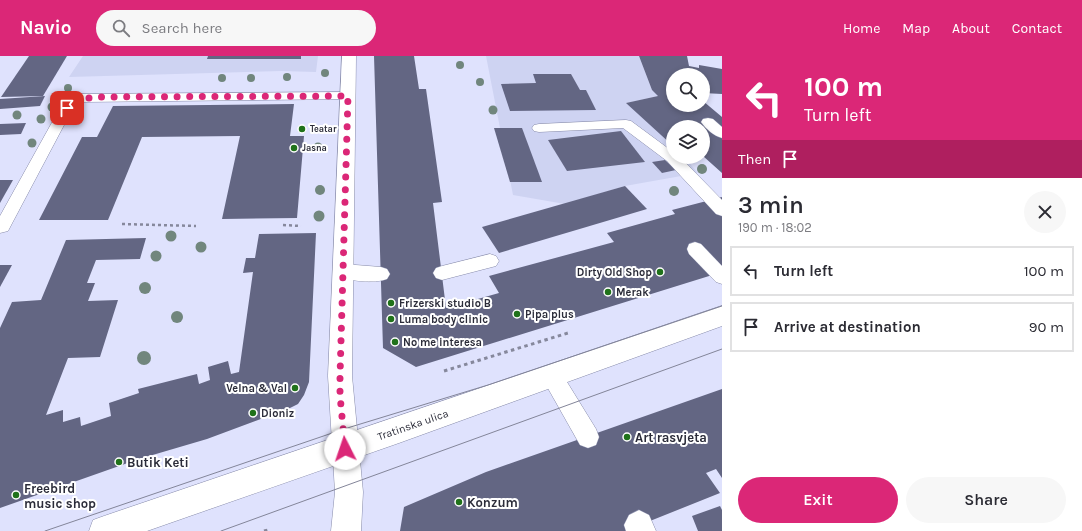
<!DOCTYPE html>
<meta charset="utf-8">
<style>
body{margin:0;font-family:Karla,sans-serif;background:#f7f7f7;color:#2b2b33;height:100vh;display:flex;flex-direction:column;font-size:15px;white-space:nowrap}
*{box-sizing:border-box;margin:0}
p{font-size:13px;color:#7c7c81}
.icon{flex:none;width:22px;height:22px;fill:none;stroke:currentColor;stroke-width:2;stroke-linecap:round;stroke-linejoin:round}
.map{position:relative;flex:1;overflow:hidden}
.drawer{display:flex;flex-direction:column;background:#fff;width:360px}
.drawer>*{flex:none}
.hud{background:#db2777;color:#fff;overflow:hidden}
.tools{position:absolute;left:666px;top:12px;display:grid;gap:8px}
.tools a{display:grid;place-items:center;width:44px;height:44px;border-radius:50%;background:#fff;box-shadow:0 2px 6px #0003;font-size:20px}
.pin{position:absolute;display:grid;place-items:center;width:34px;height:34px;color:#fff;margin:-17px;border-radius:8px;box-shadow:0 2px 6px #0006}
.me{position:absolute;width:44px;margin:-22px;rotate:356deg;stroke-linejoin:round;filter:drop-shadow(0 0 3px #0008)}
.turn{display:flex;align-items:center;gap:14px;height:84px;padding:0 16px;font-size:18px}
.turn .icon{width:52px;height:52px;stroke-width:2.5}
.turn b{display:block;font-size:28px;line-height:34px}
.then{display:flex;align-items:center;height:38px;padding:0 16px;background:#0003;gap:8px;font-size:15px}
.round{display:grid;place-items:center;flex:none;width:42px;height:42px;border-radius:21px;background:#f7f7f7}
.summary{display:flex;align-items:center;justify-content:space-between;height:68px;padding:0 16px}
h1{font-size:24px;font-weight:600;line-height:30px}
.primary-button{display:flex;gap:8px;margin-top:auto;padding:8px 16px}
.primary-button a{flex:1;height:46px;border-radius:24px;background:#db2777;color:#fff;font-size:16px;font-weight:600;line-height:46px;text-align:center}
.primary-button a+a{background:#f7f7f7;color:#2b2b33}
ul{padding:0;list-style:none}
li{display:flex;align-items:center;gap:12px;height:50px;margin:0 8px 6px;padding:0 8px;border:2px solid #e1e1e2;border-radius:0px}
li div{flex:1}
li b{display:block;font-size:15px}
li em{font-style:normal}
header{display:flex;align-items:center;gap:24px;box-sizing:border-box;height:56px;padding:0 20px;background:#db2777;color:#fff}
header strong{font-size:19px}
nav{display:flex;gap:22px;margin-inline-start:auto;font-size:14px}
.search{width:280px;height:36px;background:#f7f7f7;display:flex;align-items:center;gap:10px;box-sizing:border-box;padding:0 14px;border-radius:22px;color:#7c7c81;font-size:15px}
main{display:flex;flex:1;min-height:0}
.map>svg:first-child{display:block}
</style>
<header>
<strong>Navio</strong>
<div class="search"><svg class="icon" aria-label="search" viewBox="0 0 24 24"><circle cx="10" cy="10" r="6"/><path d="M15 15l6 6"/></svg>Search here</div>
<nav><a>Home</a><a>Map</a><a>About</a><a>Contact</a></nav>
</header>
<main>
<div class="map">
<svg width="722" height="475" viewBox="0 0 722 475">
<rect width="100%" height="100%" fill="#dfe2fd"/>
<!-- built -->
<g fill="#ced3f2">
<path d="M 83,0 L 318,0 L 316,16 L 281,15 L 69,21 Z"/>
<path d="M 486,0 L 639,0 L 652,34 L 658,40 L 627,47 L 673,90 L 673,101 L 684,101 L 698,117 L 625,130 L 565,148 L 513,139 Z"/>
</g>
<!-- building -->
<g fill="#636683">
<path d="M 29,0 L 67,0 L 43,40 L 1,41 Z"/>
<path d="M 208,0 L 301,0 L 301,3 L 207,3 Z"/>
<path d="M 374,0 L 414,0 L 419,33 L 426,33 L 442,146 L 433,147 L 446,252 L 499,237 L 489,220 L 614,186 L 607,177 L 675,158 L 672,154 L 722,141 L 722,216 L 416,311 L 383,292 Z"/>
<path d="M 639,0 L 687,0 L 689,10 L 699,12 L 699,9 L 722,13 L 722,38 L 703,37 L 703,19 L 673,19 L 673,49 L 703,49 L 703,45 L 722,61 L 722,74 L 703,66 L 722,82 L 722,117 L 703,100 L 703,71 L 673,71 L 673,90 L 626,47 L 658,40 L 652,34 Z"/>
<path d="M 533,18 L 571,18 L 580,34 L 586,34 L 596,54 L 510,55 L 501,28 L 536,27 Z"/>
<path d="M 45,40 L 40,50 L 0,53 L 0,43 Z"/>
<path d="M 294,48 L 290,80 L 304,80 L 297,162 L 222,163 L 240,80 L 142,81 L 108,164 L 39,164 L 82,81 L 97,81 L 113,50 Z"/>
<path d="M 26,67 L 21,78 L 0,79 L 0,68 Z"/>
<path d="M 494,72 L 522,72 L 542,126 L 510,126 Z"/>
<path d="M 621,75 L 645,106 L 567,115 L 548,84 Z"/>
<path d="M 665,104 L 676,114 L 662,117 L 652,106 Z"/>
<path d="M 0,124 L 13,124 L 0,147 Z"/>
<path d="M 625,130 L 647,153 L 499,197 L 482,171 Z"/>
<path d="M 316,177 L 309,326 L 304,339 L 298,348 L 288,353 L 207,383 L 139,403 L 0,452 L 0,272 L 12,246 L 41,244 L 66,184 L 146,182 L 140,203 L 96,204 L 87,227 L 95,227 L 88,245 L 118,244 L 100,301 L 68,302 L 46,359 L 63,354 L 63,366 L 80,361 L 81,370 L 111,360 L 109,347 L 139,337 L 138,333 L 197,318 L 199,328 L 210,324 L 208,311 L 228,305 L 231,318 L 239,316 L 253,216 L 243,217 L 246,202 L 255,202 L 259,178 Z"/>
<path d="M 0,209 L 12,209 L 0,231 Z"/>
<path d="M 722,333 L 722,422 L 716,413 L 706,417 L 720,437 L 625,475 L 400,475 L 404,451 L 486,416 Z"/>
<path d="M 720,450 L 722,454 L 722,475 L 698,475 L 692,460 Z"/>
</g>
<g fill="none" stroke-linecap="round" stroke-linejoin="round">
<defs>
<g id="service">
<path d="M 348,36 L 354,40 L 352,43 L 84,46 L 79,48 L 72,54 L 8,175 L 0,177 L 0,160 L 60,52 L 69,42 L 82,38 Z"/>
<path d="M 708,62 L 713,63 L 722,71 L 722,82 C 714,80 706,73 701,66 L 703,63 Z"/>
<path d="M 626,64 L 631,65 L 673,96 L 673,101 L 680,101 L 722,144 L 722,160 L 716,158 L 667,105 L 623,72 L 539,76 L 534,75 L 532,72 L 534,69 L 539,68 Z"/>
<path d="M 695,186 L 701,188 L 722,210 L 722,228 L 716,226 L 689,198 L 687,193 L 689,188 Z"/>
<path d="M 490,198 L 496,200 L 499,205 L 496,210 L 442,224 L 436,222 L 433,217 L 436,212 L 442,210 Z"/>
<path d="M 343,208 L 381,211 L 387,213 L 390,218 L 387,223 C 374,228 350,225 337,220 L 334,215 L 337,210 Z"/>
<path d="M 552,310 L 559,313 L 596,373 L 599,381 L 596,389 L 588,392 L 580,389 L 545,327 L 542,320 L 545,313 Z"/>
</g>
<g id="minor">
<path d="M 342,0 L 356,0 L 352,320 L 363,436 L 361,475 L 331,475 L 335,436 L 328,320 Z"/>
<path d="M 639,454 L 649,459 L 656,475 L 626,475 L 624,469 L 629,459 Z"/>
</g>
<path id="tertiary" d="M 722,250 L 722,270 L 399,387 L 147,475 L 89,475 L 93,464 L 104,460 Z"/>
</defs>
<!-- service casing -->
<use href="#service" stroke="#878baa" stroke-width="1"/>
<!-- minor casing -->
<use href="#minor" stroke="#878baa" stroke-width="1"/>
<!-- tertiary casing -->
<use href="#tertiary" stroke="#878baa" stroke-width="1"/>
<!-- path-far1 -->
<g stroke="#86889c" stroke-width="2.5" stroke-dasharray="3 3" stroke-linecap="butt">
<path d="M 122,168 L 196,170"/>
<path d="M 283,169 L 301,170"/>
</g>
<!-- path -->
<g stroke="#86889c" stroke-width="3" stroke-dasharray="3.5 3.5" stroke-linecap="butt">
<path d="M 444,315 L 568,277"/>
<path d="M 264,475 L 268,474"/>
</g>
<!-- service -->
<use href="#service" fill="#fff" fill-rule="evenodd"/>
<!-- minor -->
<use href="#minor" fill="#fff" fill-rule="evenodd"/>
<!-- tertiary -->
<use href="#tertiary" fill="#fff" fill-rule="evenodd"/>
<!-- tram -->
<g stroke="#838599" stroke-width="1">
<path d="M 45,475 L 344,373 L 488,329 L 722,250"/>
<path d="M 221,475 L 722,293"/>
</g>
</g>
<!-- trees -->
<g fill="#71867d">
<circle cx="460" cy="9" r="4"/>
<circle cx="325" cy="17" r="4"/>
<circle cx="287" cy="21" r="4"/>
<circle cx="222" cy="22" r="4"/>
<circle cx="251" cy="22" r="4"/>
<circle cx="480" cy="26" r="4"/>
<circle cx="68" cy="32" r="4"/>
<circle cx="52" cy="51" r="4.5"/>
<circle cx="493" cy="54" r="4.5"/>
<circle cx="17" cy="59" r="4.5"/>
<circle cx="41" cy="63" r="4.5"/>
<circle cx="32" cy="87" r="4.5"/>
<circle cx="318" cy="91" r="4.5"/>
<circle cx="702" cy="113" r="5"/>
<circle cx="320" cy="134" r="5"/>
<circle cx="674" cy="135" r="5"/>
<circle cx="319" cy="160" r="5.5"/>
<circle cx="171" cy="180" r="5.5"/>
<circle cx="201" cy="191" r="5.5"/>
<circle cx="156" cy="200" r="5.5"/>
<circle cx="145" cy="232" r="6"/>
<circle cx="177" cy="261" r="6"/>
<circle cx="144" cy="302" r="7"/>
</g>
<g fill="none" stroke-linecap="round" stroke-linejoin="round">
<!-- route -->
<path stroke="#db2777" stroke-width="7" stroke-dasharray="0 12.6" d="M 67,52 L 74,45 L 94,41 L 348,40 L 340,320 L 340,339 L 345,393"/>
</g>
<!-- markers -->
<g fill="#20721a" stroke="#fff" stroke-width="1.5">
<circle cx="302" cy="73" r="4"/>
<circle cx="294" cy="92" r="4"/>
<circle cx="660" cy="216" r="4"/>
<circle cx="608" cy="236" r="4"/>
<circle cx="391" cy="247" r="4"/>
<circle cx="517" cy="258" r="4"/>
<circle cx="391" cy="263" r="4"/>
<circle cx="395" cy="286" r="4"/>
<circle cx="295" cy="332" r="4"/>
<circle cx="253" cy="357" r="4"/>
<circle cx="627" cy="381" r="4"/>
<circle cx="119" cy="406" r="4"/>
<circle cx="16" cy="439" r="4"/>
<circle cx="459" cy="446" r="4"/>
</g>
<g text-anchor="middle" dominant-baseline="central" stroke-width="4" stroke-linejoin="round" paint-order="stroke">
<!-- far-poi labels -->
<g font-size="9" font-weight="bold" fill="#2b2c39" stroke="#fff" text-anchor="start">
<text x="310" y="73">Teatar</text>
<text x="302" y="92">Jasna</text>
</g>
<!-- poi labels -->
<g font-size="11" font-weight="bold" fill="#2b2c39" stroke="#fff" text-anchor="start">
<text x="652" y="216" text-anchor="end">Dirty Old Shop</text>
<text x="616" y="236">Merak</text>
<text x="399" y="247">Frizerski studio B</text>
<text x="525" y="258">Pipa plus</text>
<text x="399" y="263">Luma body clinic</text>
<text x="403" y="286">No me interesa</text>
<text x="287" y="332" text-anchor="end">Velna &amp; Val</text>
<text x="261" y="357">Dioniz</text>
</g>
<!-- street labels -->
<g font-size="11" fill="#2b2c39" stroke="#fff">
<text transform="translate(413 369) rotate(-19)">Tratinska ulica</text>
</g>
<!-- near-poi labels -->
<g font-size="13" font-weight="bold" fill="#2b2c39" stroke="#fff" text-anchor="start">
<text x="635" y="381">Art rasvjeta</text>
<text x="127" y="406">Butik Keti</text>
<text x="24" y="432">Freebird<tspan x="24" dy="15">music shop</tspan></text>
<text x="467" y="446">Konzum</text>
</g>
</g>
</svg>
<div class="tools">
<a><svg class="icon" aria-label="search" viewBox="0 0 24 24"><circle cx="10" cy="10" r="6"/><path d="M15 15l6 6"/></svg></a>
<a><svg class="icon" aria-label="layers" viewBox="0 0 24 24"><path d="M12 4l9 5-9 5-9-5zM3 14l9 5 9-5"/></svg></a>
</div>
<div class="pin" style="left:67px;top:52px;background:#d93025"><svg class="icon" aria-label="arrive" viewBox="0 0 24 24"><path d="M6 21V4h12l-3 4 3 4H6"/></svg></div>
<svg class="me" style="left:345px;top:393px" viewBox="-20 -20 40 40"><circle r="19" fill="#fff"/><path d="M0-13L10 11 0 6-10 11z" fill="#db2777"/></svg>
</div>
<section class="drawer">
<div class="hud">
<div class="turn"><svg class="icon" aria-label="left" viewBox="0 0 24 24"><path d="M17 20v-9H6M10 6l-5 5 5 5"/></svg><div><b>100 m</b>Turn left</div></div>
<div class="then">Then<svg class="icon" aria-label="arrive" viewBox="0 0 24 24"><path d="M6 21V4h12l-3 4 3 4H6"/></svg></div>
</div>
<div class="summary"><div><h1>3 min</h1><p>190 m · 18:02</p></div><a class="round"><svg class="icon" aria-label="close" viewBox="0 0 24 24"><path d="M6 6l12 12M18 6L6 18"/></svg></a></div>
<ul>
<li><svg class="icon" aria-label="left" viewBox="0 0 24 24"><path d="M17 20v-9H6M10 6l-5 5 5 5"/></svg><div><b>Turn left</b></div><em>100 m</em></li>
<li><svg class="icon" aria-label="arrive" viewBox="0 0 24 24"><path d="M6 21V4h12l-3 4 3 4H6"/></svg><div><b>Arrive at destination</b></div><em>90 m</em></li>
</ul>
<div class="primary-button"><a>Exit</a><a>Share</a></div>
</section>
</main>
